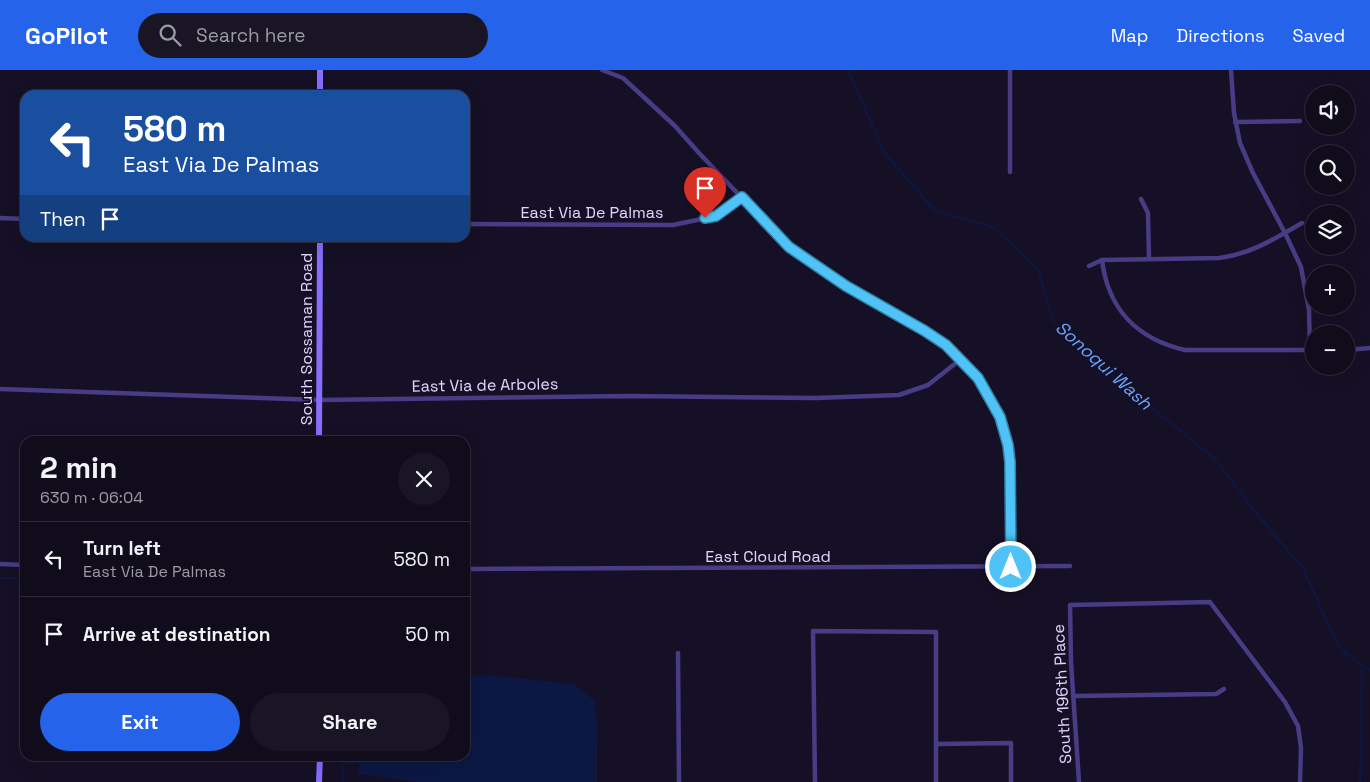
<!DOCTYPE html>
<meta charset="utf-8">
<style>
body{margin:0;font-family:"Space Grotesk",sans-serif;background:#191525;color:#f1f3f6;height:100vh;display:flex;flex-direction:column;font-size:19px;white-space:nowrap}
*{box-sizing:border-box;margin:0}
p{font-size:16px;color:#9c9ba3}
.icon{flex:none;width:28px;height:28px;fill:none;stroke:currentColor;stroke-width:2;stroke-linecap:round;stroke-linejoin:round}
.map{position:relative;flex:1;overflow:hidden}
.drawer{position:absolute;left:20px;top:366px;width:450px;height:325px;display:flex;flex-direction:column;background:#100c1c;border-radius:15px;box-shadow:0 5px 20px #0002,0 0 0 1px #302c3b}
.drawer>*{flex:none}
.banner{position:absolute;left:20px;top:20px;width:450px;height:152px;border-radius:15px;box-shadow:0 5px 20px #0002,0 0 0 1px #302c3b;background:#1a4fa0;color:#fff;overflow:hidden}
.tools{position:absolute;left:1305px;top:15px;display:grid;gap:10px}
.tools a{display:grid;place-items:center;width:50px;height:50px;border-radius:50%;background:#100c1c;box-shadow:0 5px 20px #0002,0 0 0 1px #302c3b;font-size:25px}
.pin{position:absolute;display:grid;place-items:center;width:42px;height:42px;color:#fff;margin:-51px -21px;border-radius:50% 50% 50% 0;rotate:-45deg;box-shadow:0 0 5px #0007}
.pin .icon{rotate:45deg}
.me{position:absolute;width:55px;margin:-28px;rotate:0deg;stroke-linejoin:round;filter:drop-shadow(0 0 4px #0008)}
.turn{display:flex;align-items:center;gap:18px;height:105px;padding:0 20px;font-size:22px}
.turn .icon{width:65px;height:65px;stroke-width:2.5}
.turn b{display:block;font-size:35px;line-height:42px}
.then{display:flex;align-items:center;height:48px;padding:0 20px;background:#0003;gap:10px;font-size:19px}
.round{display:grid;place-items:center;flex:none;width:52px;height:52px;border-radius:26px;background:#191525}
.summary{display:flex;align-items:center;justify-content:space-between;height:85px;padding:0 20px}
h1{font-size:30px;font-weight:700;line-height:38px}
.button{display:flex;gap:10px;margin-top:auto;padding:10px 20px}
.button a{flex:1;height:58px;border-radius:30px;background:#2563eb;color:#fff;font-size:20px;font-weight:700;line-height:58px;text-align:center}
.button a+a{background:#191525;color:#f1f3f6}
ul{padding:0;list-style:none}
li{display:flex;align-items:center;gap:15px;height:75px;padding:0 20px;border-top:1px solid #302c3b}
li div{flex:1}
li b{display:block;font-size:19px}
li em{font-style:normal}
header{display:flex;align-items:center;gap:30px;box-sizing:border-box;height:70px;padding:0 25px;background:#2563eb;color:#fff}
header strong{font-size:24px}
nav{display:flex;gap:28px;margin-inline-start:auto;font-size:18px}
.search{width:350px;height:45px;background:#191525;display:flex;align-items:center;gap:12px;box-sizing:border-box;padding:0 18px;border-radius:28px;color:#9c9ba3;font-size:19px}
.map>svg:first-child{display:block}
</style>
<header>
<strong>GoPilot</strong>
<div class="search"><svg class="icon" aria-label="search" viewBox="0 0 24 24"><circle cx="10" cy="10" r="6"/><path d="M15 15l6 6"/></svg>Search here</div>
<nav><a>Map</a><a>Directions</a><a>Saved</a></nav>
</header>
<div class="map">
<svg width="1370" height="712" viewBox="0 0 1370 712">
<rect width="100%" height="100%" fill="#161026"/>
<!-- water -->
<path fill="#0b1843" d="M 485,605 L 573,614 L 595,631 L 594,712 L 418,712 L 359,704 L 359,686 L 465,686 L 465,608 Z"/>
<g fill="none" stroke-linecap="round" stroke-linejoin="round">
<!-- stream -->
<g stroke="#0b1843" stroke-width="2">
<path d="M 848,0 L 884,82 L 935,141 L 993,157 L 1038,199 L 1053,251 L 1109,303 L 1215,389 L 1260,448 L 1303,498 L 1336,571 C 1346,586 1355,591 1370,600"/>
<path d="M 0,508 L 25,508"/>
<path d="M 594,640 L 596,646 L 596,712"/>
<path d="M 342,686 L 343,712"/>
<path d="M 342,693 L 353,693 L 359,691"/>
<path d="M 1360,712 L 1362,595"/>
</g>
<!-- minor -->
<g stroke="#483c84" stroke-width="4.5">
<path d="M 602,0 L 623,8 L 675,56 L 699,83 L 789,177 L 846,216 L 925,261 L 945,275 L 978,308 L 999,347 L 1008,375 L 1010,392 L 1011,497"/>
<path d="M 1231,0 L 1234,43 L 1240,73 L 1253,103 L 1285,163 L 1301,197 L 1309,240 L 1310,280"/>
<path d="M 1235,52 L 1300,51"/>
<path d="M 1010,102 L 1010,0"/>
<path d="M 1141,129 L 1148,143 L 1149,189"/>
<path d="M 0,148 L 25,149"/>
<path d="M 465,154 L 673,155 L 716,146 L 742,127"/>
<path d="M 1102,190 C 1108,239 1137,269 1185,280 L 1314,280"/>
<path d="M 1089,196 L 1102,190 L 1219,188 C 1251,184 1274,169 1302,153"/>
<path d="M 1346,280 L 1370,278"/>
<path d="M 0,319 L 319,330 L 629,326 L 816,328 L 899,325 L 928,315 L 961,289"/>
<path d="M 0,494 L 25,495"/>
<path d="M 465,499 L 1070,496"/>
<path d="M 678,583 L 679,712"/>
<path d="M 1074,626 L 1216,624 L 1224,619"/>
<path d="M 936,674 L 1011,673 L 1011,712"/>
<path d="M 815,712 L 813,561 L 936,562 L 936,712"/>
<path d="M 1079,712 L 1071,592 L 1070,535 L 1210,532 L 1285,632 L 1298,656 L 1301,678 L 1300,712"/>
</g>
<!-- secondary -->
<g stroke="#856ffc" stroke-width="6">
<path d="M 320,0 L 320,25"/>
<path d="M 319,371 L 320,168"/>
<path d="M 319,712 L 320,686"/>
</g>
</g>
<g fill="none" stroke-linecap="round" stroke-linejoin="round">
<defs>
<path id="route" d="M 705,148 L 716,146 L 742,127 L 789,177 L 846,216 L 925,261 L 946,275 L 978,308 L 1000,347 L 1008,375 L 1010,392 L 1011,497"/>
</defs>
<!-- route casing -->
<use href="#route" stroke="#337fa1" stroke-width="12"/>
<!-- route -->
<use href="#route" stroke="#4fc3f7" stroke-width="9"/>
</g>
<g text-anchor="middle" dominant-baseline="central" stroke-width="4" stroke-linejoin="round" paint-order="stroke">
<!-- street labels -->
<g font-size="16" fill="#e0d6fe" stroke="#161026">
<text x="592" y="142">East Via De Palmas</text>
<text transform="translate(306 269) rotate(-90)">South Sossaman Road</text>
<text transform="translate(485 315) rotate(-1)">East Via de Arboles</text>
<text x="768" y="486">East Cloud Road</text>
<text transform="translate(1062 624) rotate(-93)">South 196th Place</text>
</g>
<!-- water labels -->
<g font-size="18" font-style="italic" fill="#66a3fc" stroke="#161026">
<text transform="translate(1104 295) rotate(42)">Sonoqui Wash</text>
</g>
</g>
</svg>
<div class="tools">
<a><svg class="icon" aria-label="sound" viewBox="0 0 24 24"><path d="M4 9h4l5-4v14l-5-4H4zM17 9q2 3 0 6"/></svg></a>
<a><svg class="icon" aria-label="search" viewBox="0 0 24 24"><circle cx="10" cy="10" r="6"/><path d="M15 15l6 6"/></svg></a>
<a><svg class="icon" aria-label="layers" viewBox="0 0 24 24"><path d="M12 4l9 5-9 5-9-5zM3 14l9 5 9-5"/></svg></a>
<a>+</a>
<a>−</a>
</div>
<div class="pin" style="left:705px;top:148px;background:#d93025"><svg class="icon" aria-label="arrive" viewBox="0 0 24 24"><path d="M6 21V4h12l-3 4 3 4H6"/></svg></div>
<svg class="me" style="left:1011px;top:497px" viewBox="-20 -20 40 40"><circle r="17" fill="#4fc3f7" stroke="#fff" stroke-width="3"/><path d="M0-11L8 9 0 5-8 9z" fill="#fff"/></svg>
<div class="banner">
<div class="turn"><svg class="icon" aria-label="left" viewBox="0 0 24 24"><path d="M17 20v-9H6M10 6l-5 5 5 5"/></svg><div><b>580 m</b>East Via De Palmas</div></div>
<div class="then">Then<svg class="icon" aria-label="arrive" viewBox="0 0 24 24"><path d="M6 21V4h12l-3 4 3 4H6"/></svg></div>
</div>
<section class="drawer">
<div class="summary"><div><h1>2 min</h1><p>630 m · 06:04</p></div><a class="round"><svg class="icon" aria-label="close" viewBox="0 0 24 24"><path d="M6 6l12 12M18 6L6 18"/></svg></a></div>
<ul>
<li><svg class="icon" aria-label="left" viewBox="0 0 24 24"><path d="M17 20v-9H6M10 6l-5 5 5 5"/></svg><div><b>Turn left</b><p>East Via De Palmas</p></div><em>580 m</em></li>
<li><svg class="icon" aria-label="arrive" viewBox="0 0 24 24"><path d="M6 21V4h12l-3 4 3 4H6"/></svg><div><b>Arrive at destination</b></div><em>50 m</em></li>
</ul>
<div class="button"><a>Exit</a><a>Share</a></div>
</section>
</div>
